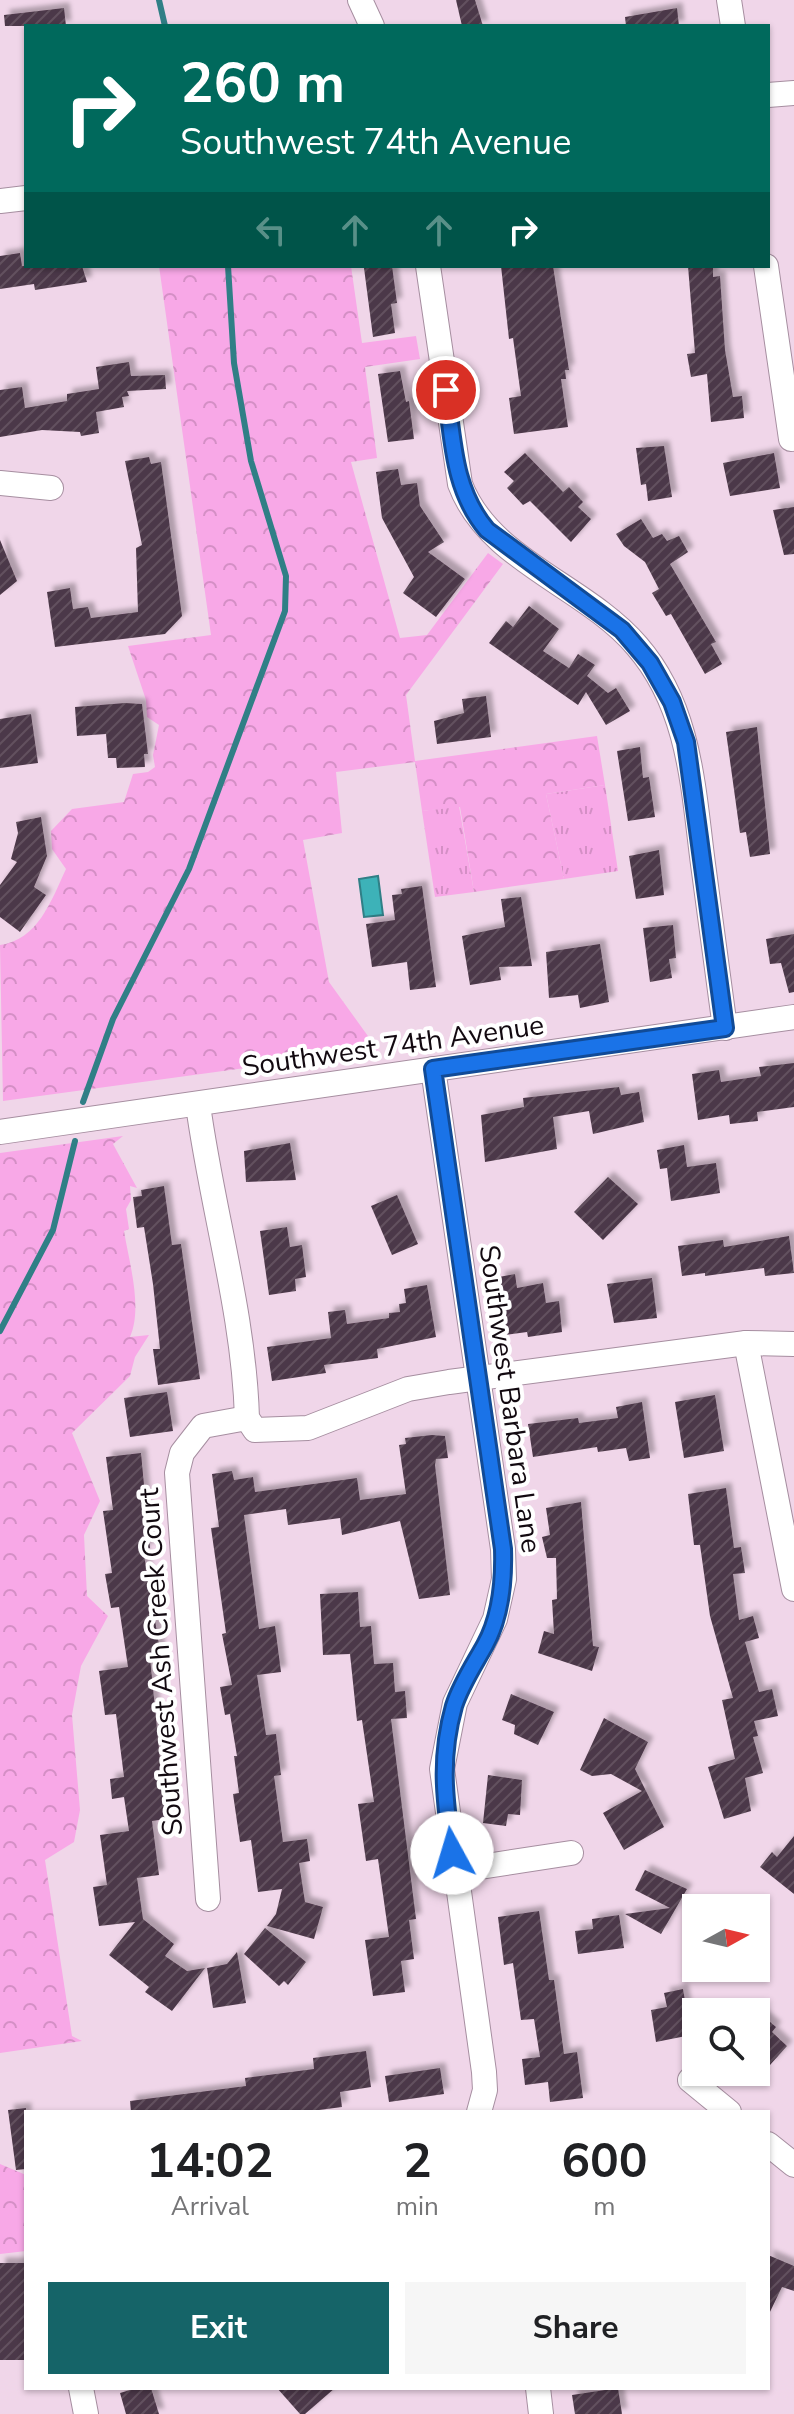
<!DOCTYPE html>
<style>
body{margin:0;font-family:"Nunito Sans",sans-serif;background:#f6f6f6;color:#202124;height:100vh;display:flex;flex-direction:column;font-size:30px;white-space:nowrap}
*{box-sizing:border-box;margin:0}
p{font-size:26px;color:#757577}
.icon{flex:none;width:44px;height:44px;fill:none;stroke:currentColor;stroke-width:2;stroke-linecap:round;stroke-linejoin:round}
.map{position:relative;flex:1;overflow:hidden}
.panel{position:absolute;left:24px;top:2110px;width:746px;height:280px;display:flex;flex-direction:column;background:#fff;border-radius:0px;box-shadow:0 2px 6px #0004}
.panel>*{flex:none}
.banner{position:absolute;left:24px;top:24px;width:746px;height:244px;border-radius:0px;box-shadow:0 2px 6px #0004;background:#00695c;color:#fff;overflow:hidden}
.needle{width:52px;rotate:82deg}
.fabs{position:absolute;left:682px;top:1894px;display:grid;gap:16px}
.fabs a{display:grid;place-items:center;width:88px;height:88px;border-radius:0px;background:#fff;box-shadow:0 2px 6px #0004;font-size:40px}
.pin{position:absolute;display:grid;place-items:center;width:68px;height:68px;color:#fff;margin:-34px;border:4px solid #fff;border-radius:50%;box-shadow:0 2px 8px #0007}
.me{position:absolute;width:88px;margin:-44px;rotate:354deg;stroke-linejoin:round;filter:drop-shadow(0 0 6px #0008)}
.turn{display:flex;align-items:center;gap:28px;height:168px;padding:0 24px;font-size:36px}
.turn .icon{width:104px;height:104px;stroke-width:2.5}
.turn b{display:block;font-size:56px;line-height:68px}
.lanes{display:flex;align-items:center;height:76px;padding:0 24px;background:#0003;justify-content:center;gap:40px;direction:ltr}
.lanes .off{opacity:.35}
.eta{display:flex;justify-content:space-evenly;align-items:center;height:136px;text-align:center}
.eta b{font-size:48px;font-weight:700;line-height:56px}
.cta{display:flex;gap:16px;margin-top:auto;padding:16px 24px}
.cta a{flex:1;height:92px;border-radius:0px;background:#156468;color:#fff;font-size:32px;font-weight:700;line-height:92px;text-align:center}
.cta a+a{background:#f6f6f6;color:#202124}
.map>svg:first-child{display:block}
</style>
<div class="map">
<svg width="794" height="2414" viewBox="0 0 794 2414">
<defs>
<pattern id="grass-tufts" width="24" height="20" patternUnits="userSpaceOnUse" patternTransform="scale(2)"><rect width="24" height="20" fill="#f8a8e7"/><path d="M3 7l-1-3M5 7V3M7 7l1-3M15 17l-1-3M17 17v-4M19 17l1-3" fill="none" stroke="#d48fc5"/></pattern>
<pattern id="forest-crowns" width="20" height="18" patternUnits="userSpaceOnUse" patternTransform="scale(2)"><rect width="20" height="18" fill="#f8a8e7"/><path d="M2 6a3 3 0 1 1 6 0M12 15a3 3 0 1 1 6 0" fill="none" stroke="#d48fc5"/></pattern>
<pattern id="building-hatch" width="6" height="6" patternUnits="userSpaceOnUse" patternTransform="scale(2)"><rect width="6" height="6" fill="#4c3848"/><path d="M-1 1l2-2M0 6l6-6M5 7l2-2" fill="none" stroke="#62515e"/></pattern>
<filter id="shadow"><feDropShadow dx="5.5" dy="-5.5" stdDeviation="2" flood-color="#0004"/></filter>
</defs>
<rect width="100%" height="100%" fill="#f0d6e9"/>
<!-- grass -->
<g fill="url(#grass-tufts)">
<path d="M 605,785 L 618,871 L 564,879 L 546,794 Z"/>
<path d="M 459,806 L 474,892 L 435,897 L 422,811 Z"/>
</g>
<!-- forest -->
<g fill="url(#forest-crowns)">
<path d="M 159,266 L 351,266 L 362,343 L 416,336 L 420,359 L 365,367 L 377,458 L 351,462 L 400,638 L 427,635 L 488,553 L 503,564 L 406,695 L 415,761 L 597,736 L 605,785 L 546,794 L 564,879 L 474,892 L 460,807 L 422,811 L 415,762 L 336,772 L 342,833 L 303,840 L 329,982 L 378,1050 L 3,1101 L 0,945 C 38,940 51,901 66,869 L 52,849 L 51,831 L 72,809 L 124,802 L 133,774 L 148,772 L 155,767 L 153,755 L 159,725 L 147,717 L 146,700 L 128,646 L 211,635 Z"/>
<path d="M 123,1136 L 113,1144 L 137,1188 L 130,1186 L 131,1200 L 126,1209 L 129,1229 L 124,1231 C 129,1262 143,1308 130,1337 L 149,1335 L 135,1357 L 130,1376 L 72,1433 L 100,1501 L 84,1535 L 87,1596 L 108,1616 L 81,1666 L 72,1715 L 80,1810 L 74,1842 L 45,1860 L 72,2036 L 82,2041 L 0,2053 L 0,1153 Z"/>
<path d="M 0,2164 L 26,2175 L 26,2251 L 0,2254 Z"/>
</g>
<!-- water -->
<path fill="#3db2b8" stroke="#307f86" stroke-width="2" d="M 378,876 L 383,915 L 364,917 L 359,879 Z"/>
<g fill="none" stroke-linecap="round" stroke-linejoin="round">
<!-- stream -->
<g stroke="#307f86" stroke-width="6">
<path d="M 159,0 L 165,26"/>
<path d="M 83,1102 L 113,1019 L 189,869 L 285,611 L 286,576 L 251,461 L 234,363 L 228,266"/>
<path d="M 0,1331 L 53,1230 L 75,1141"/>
</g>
</g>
<!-- building -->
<g fill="url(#building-hatch)" filter="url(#shadow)">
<path d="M 456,0 L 475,0 L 483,26 L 462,26 Z"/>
<path d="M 64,8 L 66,26 L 5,26 L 4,15 Z"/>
<path d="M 677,8 L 679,26 L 626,26 L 625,17 Z"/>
<path d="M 20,253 L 22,266 L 82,266 L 87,282 L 35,290 L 34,284 L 0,289 L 0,256 Z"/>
<path d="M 392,266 L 397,303 L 391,304 L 395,333 L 373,337 L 364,268 Z"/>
<path d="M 501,266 L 553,266 L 569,370 L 565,370 L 566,379 L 561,379 L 568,427 L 514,434 L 509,398 L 521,396 L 513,338 L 509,339 Z"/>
<path d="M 688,266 L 713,266 L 713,277 L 720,276 L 725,350 L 733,397 L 742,396 L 744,418 L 711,422 L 707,374 L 691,377 L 687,354 L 695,353 Z"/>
<path d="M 129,362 L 131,376 L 165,375 L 166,389 L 127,391 L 129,396 L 122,397 L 124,407 L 96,412 L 99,433 L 81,436 L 80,432 L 42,430 L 0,437 L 0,390 L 22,387 L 25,408 L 67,401 L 67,394 L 99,389 L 96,367 Z"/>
<path d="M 400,371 L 406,402 L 409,401 L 414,439 L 388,442 L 378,374 Z"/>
<path d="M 664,446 L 672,497 L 648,501 L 646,484 L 641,485 L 636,448 Z"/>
<path d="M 525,453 L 563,492 L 569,487 L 583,502 L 578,507 L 591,519 L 571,542 L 530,501 L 523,505 L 507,488 L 514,481 L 504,472 Z"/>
<path d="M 774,453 L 780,488 L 730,496 L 723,463 Z"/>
<path d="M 149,457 L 151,464 L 161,462 L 182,616 L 165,634 L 55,647 L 47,592 L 70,588 L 73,609 L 88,607 L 91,618 L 138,612 L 136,548 L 142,545 L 125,461 Z"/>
<path d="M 398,469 L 401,485 L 417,483 L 420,506 L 444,542 L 428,552 L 465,579 L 436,617 L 403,593 L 414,577 L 382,518 L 376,472 Z"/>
<path d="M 794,507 L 794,554 L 784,555 L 773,510 Z"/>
<path d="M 641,519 L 653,538 L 662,534 L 667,541 L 679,536 L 688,552 L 670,564 L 716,642 L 711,644 L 722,664 L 705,674 L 671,614 L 666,616 L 652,593 L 659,589 L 645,562 L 624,546 L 616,534 Z"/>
<path d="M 0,540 L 17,581 L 0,595 Z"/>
<path d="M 529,606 L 559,629 L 543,651 L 569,668 L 578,654 L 595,665 L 587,676 L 608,693 L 616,688 L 630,711 L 606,725 L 586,692 L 578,705 L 489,643 L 506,621 L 513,627 Z"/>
<path d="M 486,696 L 491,737 L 437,744 L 434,721 L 464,713 L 462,699 Z"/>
<path d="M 125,703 L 142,704 L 148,754 L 144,754 L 145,767 L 117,768 L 116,758 L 108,758 L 106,734 L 77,736 L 75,707 Z"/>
<path d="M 31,714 L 38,763 L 0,768 L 0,719 Z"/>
<path d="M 757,727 L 770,854 L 750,857 L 746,832 L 740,833 L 726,732 Z"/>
<path d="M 640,747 L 643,778 L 649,777 L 655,817 L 628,821 L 617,751 Z"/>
<path d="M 41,817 L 47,856 L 34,887 L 46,895 L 20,932 L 0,917 L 0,885 L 17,862 L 11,859 L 18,833 L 16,822 Z"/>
<path d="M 659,850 L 664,895 L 636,899 L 629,856 Z"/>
<path d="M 422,886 L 436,987 L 410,990 L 407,962 L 372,967 L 366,924 L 395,920 L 392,895 L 402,894 L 401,889 Z"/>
<path d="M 521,897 L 532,966 L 499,967 L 501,980 L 470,985 L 462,936 L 505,927 L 501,899 Z"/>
<path d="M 673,925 L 676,958 L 669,959 L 672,978 L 650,982 L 643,928 Z"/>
<path d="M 794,934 L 794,992 L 789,993 L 781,963 L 770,964 L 766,939 Z"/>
<path d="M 600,944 L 609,1002 L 580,1008 L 578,995 L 549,998 L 546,952 Z"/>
<path d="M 794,1063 L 794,1107 L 757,1112 L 758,1121 L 730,1124 L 729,1115 L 698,1120 L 692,1074 L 719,1070 L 721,1082 L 761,1076 L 759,1067 Z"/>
<path d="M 619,1087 L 621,1095 L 639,1092 L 644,1122 L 593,1134 L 589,1111 L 553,1117 L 557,1149 L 485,1162 L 481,1115 L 524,1107 L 523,1098 Z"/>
<path d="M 290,1143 L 296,1180 L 246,1182 L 244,1151 Z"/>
<path d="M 684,1145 L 687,1167 L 716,1163 L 720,1193 L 671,1201 L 667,1168 L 660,1169 L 657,1150 Z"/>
<path d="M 608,1177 L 638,1204 L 603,1240 L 574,1212 Z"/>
<path d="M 164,1186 L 172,1245 L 181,1244 L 200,1379 L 158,1385 L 153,1349 L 160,1349 L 153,1284 L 144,1227 L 137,1228 L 133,1197 L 142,1196 L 141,1190 Z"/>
<path d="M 397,1195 L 418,1244 L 392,1255 L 371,1206 Z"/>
<path d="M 287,1227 L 290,1247 L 302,1245 L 306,1277 L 295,1279 L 296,1291 L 269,1295 L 260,1231 Z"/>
<path d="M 789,1236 L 794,1273 L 765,1276 L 764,1268 L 705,1276 L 705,1273 L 682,1276 L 678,1246 L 723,1240 L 724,1247 Z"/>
<path d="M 515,1274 L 517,1288 L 543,1283 L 546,1303 L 559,1301 L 562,1332 L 528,1337 L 527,1332 L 505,1335 L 497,1289 L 501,1289 L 499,1277 Z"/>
<path d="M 652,1278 L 657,1318 L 614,1323 L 607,1284 Z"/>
<path d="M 427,1285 L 436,1337 L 377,1349 L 378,1358 L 324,1365 L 326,1373 L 272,1381 L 267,1347 L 331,1338 L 328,1312 L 345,1310 L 347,1324 L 389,1318 L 389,1313 L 400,1312 L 399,1304 L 406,1303 L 404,1289 Z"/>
<path d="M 167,1392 L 173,1431 L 130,1437 L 124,1398 Z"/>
<path d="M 715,1395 L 724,1451 L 684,1458 L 675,1402 Z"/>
<path d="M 642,1402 L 650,1458 L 629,1461 L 626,1448 L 598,1452 L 597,1447 L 533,1457 L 528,1424 L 578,1418 L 579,1423 L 618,1418 L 616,1407 Z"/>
<path d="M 432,1435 L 445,1436 L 448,1458 L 436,1459 L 435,1465 L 450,1595 L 419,1599 L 400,1521 L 342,1535 L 340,1518 L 288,1525 L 286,1509 L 244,1515 L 259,1629 L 275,1626 L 281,1672 L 257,1675 L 266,1735 L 276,1734 L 281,1775 L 274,1776 L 283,1842 L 307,1839 L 310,1861 L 299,1863 L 305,1902 L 323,1907 L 314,1939 L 267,1926 L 276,1914 L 282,1889 L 258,1892 L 251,1840 L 240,1842 L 233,1794 L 239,1793 L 234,1756 L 237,1756 L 230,1714 L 225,1715 L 220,1687 L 232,1685 L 222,1634 L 226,1633 L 211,1528 L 219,1527 L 212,1474 L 232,1471 L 234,1480 L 253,1477 L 255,1492 L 357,1478 L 360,1500 L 406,1494 L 399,1445 L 406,1444 L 405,1438 Z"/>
<path d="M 141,1453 L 150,1548 L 143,1549 L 161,1656 L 150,1658 L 166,1819 L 152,1821 L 159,1875 L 137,1878 L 143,1919 L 174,1944 L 165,1956 L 187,1971 L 205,1968 L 172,2011 L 145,1992 L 149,1987 L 109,1955 L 135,1922 L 99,1926 L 93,1887 L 107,1885 L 100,1835 L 129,1831 L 124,1797 L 112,1799 L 110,1779 L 124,1777 L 116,1714 L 105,1715 L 99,1671 L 128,1667 L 119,1607 L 111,1608 L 105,1574 L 112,1573 L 103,1511 L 113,1510 L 106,1457 Z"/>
<path d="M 726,1488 L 734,1548 L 741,1547 L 745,1573 L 733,1574 L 739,1620 L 753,1616 L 759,1638 L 745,1642 L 759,1692 L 772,1689 L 778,1716 L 754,1721 L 758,1736 L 753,1737 L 763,1773 L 745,1778 L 751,1811 L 724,1819 L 708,1767 L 735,1759 L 722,1700 L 733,1698 L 710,1616 L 700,1545 L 694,1545 L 688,1494 Z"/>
<path d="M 581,1502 L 593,1646 L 599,1647 L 592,1671 L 538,1653 L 544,1631 L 554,1634 L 552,1600 L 557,1599 L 556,1558 L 547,1558 L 542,1537 L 550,1535 L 546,1508 Z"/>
<path d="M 358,1592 L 360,1627 L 371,1626 L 374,1664 L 393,1663 L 395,1692 L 405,1691 L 407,1718 L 391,1719 L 416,1919 L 409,1920 L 414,1959 L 401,1961 L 405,1992 L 373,1996 L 365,1940 L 389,1937 L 378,1859 L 366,1861 L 358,1804 L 374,1802 L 362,1720 L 357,1721 L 350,1654 L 323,1655 L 320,1594 Z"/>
<path d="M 511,1694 L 554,1712 L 538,1745 L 514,1734 L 515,1725 L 502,1720 Z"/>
<path d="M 604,1718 L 648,1742 L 635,1769 L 664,1827 L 624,1850 L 603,1813 L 642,1791 L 611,1774 L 592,1776 L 580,1770 Z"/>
<path d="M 488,1775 L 522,1780 L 520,1815 L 508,1814 L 506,1826 L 483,1823 Z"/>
<path d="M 794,1836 L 794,1894 L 760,1867 L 772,1852 L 777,1857 Z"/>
<path d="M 645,1870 L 687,1889 L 661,1934 L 625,1914 L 670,1908 L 635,1890 Z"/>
<path d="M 539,1911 L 549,1980 L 554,1980 L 564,2054 L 577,2052 L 583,2098 L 550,2102 L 548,2082 L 525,2085 L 522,2059 L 540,2057 L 534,2019 L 521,2020 L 513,1963 L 504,1965 L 498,1917 Z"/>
<path d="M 619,1915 L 624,1948 L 578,1954 L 575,1931 L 593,1929 L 592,1919 Z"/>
<path d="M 265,1928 L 306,1962 L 288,1985 L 284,1981 L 279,1986 L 244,1954 Z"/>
<path d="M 237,1952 L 246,2003 L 213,2008 L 207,1968 L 227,1964 Z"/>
<path d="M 683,1989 L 691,2035 L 656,2042 L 651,2010 L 667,2007 L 664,1993 Z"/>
<path d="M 756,2010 L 776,2027 L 772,2032 L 787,2046 L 770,2065 L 756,2053 Z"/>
<path d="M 366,2051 L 371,2087 L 340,2092 L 342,2107 L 304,2112 L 131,2112 L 130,2101 L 246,2086 L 245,2078 L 314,2069 L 313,2058 Z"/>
<path d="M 440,2068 L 444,2094 L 389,2102 L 385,2076 Z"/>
<path d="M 26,2108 L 26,2169 L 16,2170 L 8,2110 Z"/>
<path d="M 768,2255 L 794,2266 L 794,2291 L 782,2287 L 768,2316 Z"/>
<rect x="0" y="2263" width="26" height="97"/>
<path d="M 137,2388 L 151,2388 L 159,2414 L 126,2414 L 120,2393 Z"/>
<path d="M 277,2388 L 335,2388 L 305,2414 L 300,2414 Z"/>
<path d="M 618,2388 L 622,2414 L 575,2414 L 572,2395 Z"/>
</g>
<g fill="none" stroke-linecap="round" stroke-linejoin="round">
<defs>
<g id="street">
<path d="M 360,0 L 372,26"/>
<path d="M 729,0 L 733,26"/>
<path d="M 768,95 L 794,93"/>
<path d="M 0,201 L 26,198"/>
<path d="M 428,266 L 460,484 C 489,561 585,585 637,646 C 690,707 693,787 703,864 C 710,919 718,973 725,1028"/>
<path d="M 766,266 L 791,439"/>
<path d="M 0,483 L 51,488"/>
<path d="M 433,1069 L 503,1549 L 504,1579 L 495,1619 L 455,1703 L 442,1769 L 484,2072 L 485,2090 L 479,2112"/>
<path d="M 198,1105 C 212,1209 244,1313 247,1418 L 255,1430 L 308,1428 L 408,1389 L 449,1382 L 746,1343 L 794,1344"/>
<path d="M 0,1132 L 794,1017"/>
<path d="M 746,1343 L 794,1589"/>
<path d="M 454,1871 L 571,1853"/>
<path d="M 208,1899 L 177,1473 L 182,1453 L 203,1426 L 247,1418"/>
<path d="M 690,2080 L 729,2112"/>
<path d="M 768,2144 L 794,2165"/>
<path d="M 81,2388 L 86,2414"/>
<path d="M 538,2388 L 541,2414"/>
</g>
</defs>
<!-- street casing -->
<use href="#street" stroke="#a68ea0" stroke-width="26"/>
<!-- street -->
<use href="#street" stroke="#fff" stroke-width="24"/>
</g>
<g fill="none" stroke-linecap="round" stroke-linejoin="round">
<defs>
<path id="route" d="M 446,390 C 453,440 453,490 487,530 L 622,630 L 650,663 L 672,702 L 686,742 L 725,1028 L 433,1069 L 503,1549 C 504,1581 501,1616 485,1645 C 474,1665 461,1684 454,1706 C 439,1759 445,1800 452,1853"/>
</defs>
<!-- route casing -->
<use href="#route" stroke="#114b97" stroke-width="20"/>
<!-- route -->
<use href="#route" stroke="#1a73e8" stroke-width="14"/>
</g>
<g text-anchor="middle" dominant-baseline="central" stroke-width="8" stroke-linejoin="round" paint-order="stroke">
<!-- street labels -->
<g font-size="28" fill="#120910" stroke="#fff">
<text transform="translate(393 1046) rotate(-8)">Southwest 74th Avenue</text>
<text transform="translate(510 1399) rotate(82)">Southwest Barbara Lane</text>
<text transform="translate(161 1662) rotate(-94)">Southwest Ash Creek Court</text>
</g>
</g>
</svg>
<div class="fabs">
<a><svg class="needle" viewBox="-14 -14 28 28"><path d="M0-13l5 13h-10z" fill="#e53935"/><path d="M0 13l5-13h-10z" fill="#757577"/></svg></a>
<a><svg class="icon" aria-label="search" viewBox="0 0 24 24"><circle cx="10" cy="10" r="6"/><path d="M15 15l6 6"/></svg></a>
</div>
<div class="pin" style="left:446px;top:390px;background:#d93025"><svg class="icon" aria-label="arrive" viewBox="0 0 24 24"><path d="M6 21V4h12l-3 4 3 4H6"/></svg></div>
<svg class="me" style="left:452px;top:1853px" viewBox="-20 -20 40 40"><circle r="19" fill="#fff"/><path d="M0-13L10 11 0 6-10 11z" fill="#1a73e8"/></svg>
<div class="banner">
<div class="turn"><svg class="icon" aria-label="right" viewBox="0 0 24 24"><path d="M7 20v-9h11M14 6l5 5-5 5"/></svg><div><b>260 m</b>Southwest 74th Avenue</div></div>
<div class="lanes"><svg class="icon off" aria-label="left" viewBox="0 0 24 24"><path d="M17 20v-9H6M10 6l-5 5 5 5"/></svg><svg class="icon off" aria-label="ahead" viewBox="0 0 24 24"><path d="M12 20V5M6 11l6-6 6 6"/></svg><svg class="icon off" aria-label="ahead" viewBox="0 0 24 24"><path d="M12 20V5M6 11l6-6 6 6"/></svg><svg class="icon" aria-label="right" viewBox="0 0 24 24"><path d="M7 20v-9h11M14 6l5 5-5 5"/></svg></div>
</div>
<section class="panel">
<div class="eta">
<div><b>14:02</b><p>Arrival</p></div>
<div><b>2</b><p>min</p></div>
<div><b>600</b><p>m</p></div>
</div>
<div class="cta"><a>Exit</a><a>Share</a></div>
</section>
</div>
